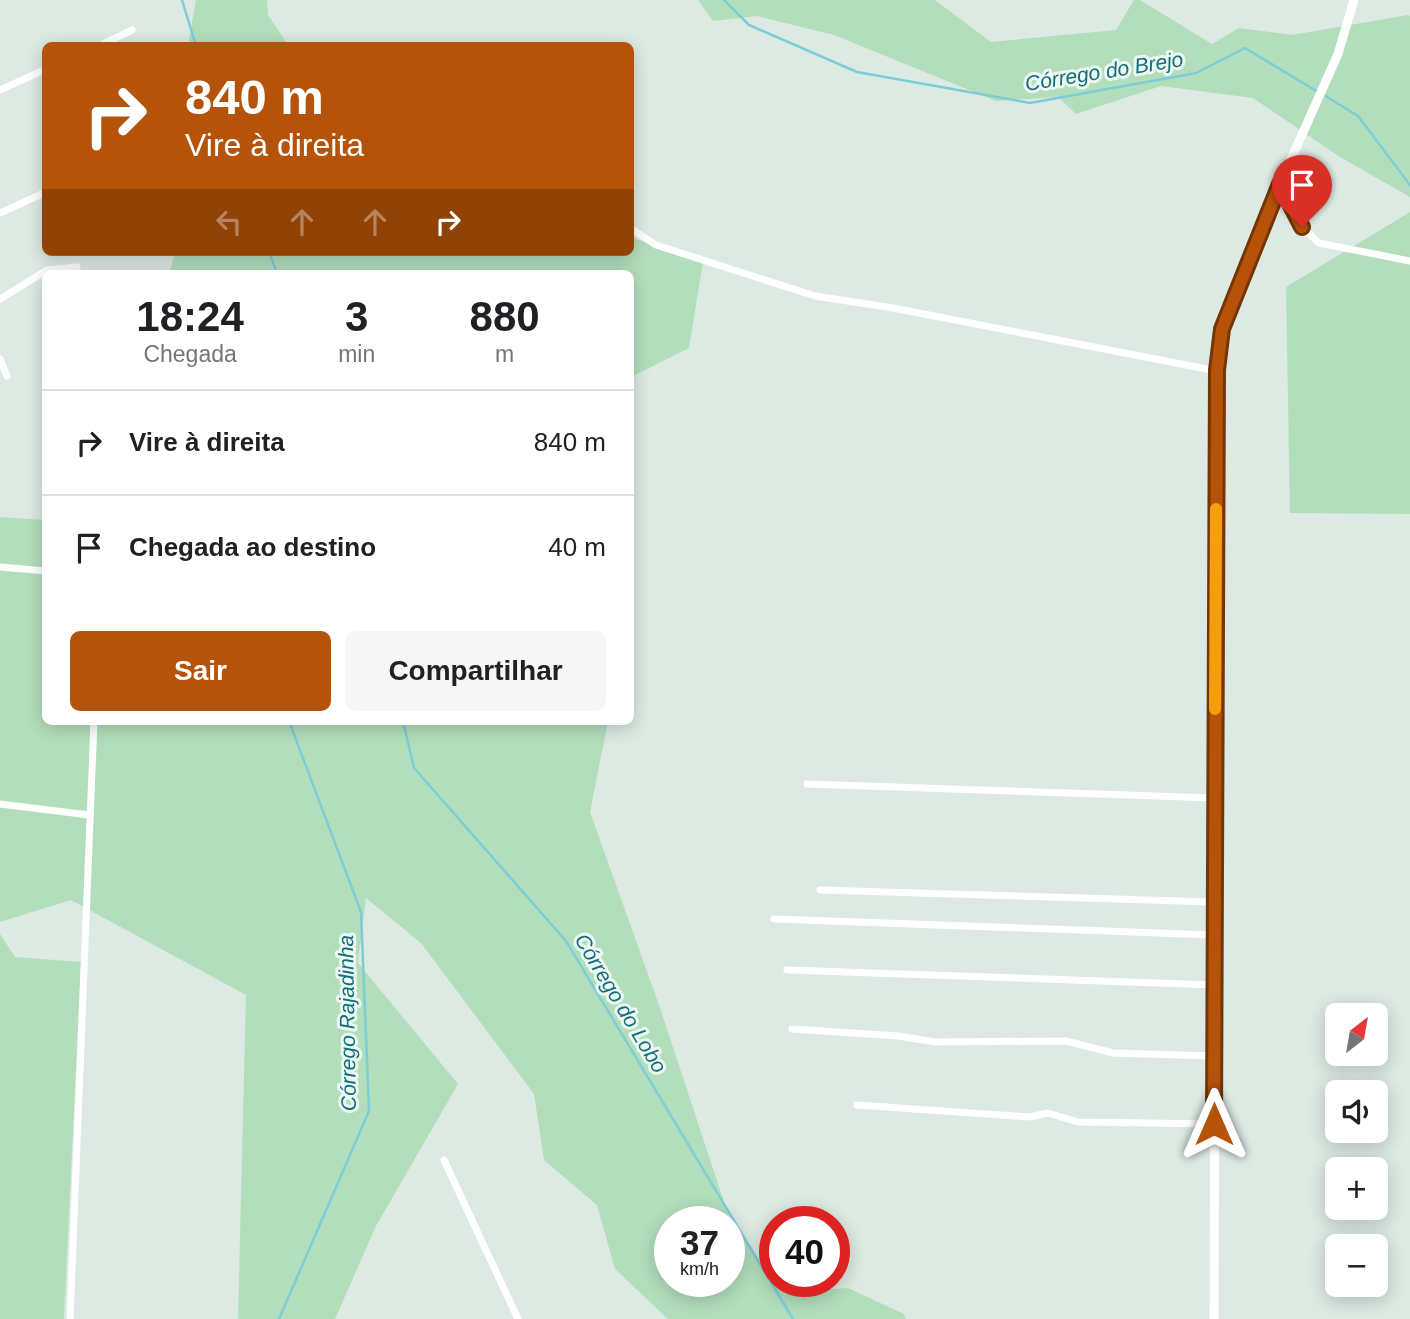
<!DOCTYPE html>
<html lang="pt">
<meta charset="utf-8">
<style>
body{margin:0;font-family:Arial,sans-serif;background:#f6f6f6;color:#202124;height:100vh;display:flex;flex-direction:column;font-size:26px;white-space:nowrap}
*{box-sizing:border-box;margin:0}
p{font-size:23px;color:#757577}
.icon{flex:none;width:38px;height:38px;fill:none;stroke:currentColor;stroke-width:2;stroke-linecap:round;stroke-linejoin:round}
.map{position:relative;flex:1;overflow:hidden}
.panel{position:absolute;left:42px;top:270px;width:592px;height:455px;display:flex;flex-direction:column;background:#fff;border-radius:10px;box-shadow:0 4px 18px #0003}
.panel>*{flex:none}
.hud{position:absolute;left:42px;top:42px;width:592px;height:214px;border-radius:10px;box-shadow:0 4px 18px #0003;background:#b45309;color:#fff;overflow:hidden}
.needle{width:46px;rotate:31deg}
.fabs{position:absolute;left:1325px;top:1003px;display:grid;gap:14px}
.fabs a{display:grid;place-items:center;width:63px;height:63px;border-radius:10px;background:#fff;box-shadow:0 4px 18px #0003;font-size:35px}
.speed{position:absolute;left:654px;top:1206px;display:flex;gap:14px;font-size:35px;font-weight:700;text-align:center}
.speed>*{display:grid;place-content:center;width:91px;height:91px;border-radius:50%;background:#fff;box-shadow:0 4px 18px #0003;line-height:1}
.speed small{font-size:18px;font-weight:400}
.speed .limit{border:10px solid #d22;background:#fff;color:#111}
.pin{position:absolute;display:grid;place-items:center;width:60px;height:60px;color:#fff;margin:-72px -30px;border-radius:50% 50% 50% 0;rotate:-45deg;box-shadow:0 0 7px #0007}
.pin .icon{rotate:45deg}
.me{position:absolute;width:77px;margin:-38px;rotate:0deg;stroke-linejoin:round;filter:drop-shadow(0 0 5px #0008)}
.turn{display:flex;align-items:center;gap:24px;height:147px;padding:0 28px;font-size:32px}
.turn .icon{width:91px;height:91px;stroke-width:2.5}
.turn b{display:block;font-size:49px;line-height:60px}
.lanes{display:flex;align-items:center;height:66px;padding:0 28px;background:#0003;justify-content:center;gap:35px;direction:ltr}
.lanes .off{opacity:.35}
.eta{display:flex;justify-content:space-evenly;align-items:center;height:119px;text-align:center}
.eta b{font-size:42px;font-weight:800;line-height:49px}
.action{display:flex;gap:14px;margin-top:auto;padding:14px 28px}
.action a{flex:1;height:80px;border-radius:10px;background:#b45309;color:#fff;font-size:28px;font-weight:800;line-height:80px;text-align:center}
.action a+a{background:#f6f6f6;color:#202124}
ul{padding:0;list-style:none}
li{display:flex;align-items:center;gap:21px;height:105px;padding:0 28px;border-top:2px solid #e0e0e0}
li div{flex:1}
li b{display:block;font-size:26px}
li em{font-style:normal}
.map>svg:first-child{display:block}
</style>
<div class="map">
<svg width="1410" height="1319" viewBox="0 0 1410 1319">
<rect width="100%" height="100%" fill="#dceae3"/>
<!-- green -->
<g fill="#b2debc" fill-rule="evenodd">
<path d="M 196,0 L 267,0 L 268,15 L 288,45 L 188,45 Z"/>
<path d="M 698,0 L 935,0 L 991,42 L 1116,30 L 1134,0 L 1140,0 L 1212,44 L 1239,28 L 1292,35 L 1408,15 L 1410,16 L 1410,197 L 1340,157 L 1253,98 L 1161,86 L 1076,114 L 1058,97 L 996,101 L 834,35 L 757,16 L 713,21 Z"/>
<path d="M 1410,212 L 1410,514 L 1290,513 L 1286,287 Z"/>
<path d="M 630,237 L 703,262 L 689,348 L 635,375 L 630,391 L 630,273 L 170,271 L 175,252 L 630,252 Z"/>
<path d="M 0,517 L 45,520 L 46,721 L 608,721 L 590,812 L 659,1005 L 730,1220 L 784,1292 L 848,1288 L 904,1314 L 906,1319 L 668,1319 L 615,1269 L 597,1205 L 544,1160 L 534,1094 L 421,943 L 366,898 L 358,963 L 458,1084 L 376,1226 L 335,1319 L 238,1319 L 246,995 L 71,900 L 0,922 ZM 670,1222 L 730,1222 L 730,1281 L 670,1281 Z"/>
<path d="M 0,934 L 15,957 L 81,962 L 64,1319 L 0,1319 Z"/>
</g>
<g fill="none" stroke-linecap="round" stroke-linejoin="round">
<!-- stream -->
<g stroke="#7dcdd6" stroke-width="2.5">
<path d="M 182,0 L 196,46"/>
<path d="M 724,0 L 749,25 L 857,72 L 1030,103 L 1196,73 L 1245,48 L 1318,92"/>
<path d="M 1324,95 L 1358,116 L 1410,185"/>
<path d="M 269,252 L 277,273"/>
<path d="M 403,721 L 414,768 L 566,941 L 793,1319"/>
<path d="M 279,1319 L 369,1111 L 361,912 L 289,721"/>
</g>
<!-- minor -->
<g stroke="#fff" stroke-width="7">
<path d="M 99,46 L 132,30"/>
<path d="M 0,90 L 46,69"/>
<path d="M 1280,184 L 1302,227 L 1319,243 L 1410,261"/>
<path d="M 0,213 L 46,192"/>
<path d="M 630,228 L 656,245 L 815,296 L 893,308 L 1217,371"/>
<path d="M 0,299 L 47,270 L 77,267"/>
<path d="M 0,359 L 7,376"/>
<path d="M 0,567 L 46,571"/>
<path d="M 807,784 L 1215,798"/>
<path d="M 0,804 L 89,815"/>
<path d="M 820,890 L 1214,902"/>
<path d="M 774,919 L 1214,935"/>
<path d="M 787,970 L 1214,985"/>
<path d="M 792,1029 L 898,1036 L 935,1042 L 1066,1041 L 1113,1053 L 1214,1056"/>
<path d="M 857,1105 L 1030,1117 L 1048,1113 L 1078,1122 L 1214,1124"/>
<path d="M 444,1160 L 518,1319"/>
<path d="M 70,1319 L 94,721"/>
</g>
<!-- tertiary -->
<path stroke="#fff" stroke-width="9" d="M 1214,1319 L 1217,371 L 1222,329 L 1280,184 L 1338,54 L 1354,0"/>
</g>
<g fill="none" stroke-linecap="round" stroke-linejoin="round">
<defs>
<path id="route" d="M 1214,1124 L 1217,370 L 1222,329 L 1280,184 L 1302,227"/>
</defs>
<!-- route casing -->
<use href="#route" stroke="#753606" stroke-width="18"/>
<!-- route -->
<use href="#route" stroke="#b45309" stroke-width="12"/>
<!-- slow -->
<path stroke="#f59e0b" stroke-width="12" d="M 1215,709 L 1216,509"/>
</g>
<g text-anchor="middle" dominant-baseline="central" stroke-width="6" stroke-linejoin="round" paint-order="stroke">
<!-- water labels -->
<g font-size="21" font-style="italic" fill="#126f7b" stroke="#edf7f1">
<text transform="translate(1104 71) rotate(-9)">Córrego do Brejo</text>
<text transform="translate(621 1003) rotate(59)">Córrego do Lobo</text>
<text transform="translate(347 1023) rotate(-91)">Córrego Rajadinha</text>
</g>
</g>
</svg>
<div class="fabs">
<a><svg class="needle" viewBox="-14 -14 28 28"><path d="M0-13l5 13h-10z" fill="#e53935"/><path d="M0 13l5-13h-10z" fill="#757577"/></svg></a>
<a><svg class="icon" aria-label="sound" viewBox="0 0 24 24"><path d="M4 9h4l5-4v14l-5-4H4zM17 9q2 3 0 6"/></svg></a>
<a>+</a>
<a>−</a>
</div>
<div class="speed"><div>37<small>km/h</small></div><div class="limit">40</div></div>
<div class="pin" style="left:1302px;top:227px;background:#d93025"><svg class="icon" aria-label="arrive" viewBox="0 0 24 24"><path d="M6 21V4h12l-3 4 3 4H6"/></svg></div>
<svg class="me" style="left:1214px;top:1124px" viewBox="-20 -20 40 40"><path d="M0-17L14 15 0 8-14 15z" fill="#b45309" stroke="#fff" stroke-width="4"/></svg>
<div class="hud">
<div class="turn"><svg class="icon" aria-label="right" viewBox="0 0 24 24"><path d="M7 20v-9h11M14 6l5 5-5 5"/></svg><div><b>840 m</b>Vire à direita</div></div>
<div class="lanes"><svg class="icon off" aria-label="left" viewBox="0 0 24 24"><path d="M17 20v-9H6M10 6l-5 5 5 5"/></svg><svg class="icon off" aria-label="ahead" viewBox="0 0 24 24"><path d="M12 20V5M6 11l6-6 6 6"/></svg><svg class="icon off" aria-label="ahead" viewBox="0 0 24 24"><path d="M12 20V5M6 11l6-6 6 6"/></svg><svg class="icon" aria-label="right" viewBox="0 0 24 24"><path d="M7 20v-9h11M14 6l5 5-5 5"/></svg></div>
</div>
<section class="panel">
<div class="eta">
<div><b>18:24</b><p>Chegada</p></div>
<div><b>3</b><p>min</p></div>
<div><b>880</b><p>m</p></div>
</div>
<ul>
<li><svg class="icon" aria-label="right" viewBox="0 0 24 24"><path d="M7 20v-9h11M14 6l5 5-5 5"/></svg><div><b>Vire à direita</b></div><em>840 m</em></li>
<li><svg class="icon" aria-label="arrive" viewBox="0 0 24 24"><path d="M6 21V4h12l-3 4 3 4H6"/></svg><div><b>Chegada ao destino</b></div><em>40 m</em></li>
</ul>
<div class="action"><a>Sair</a><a>Compartilhar</a></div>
</section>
</div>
